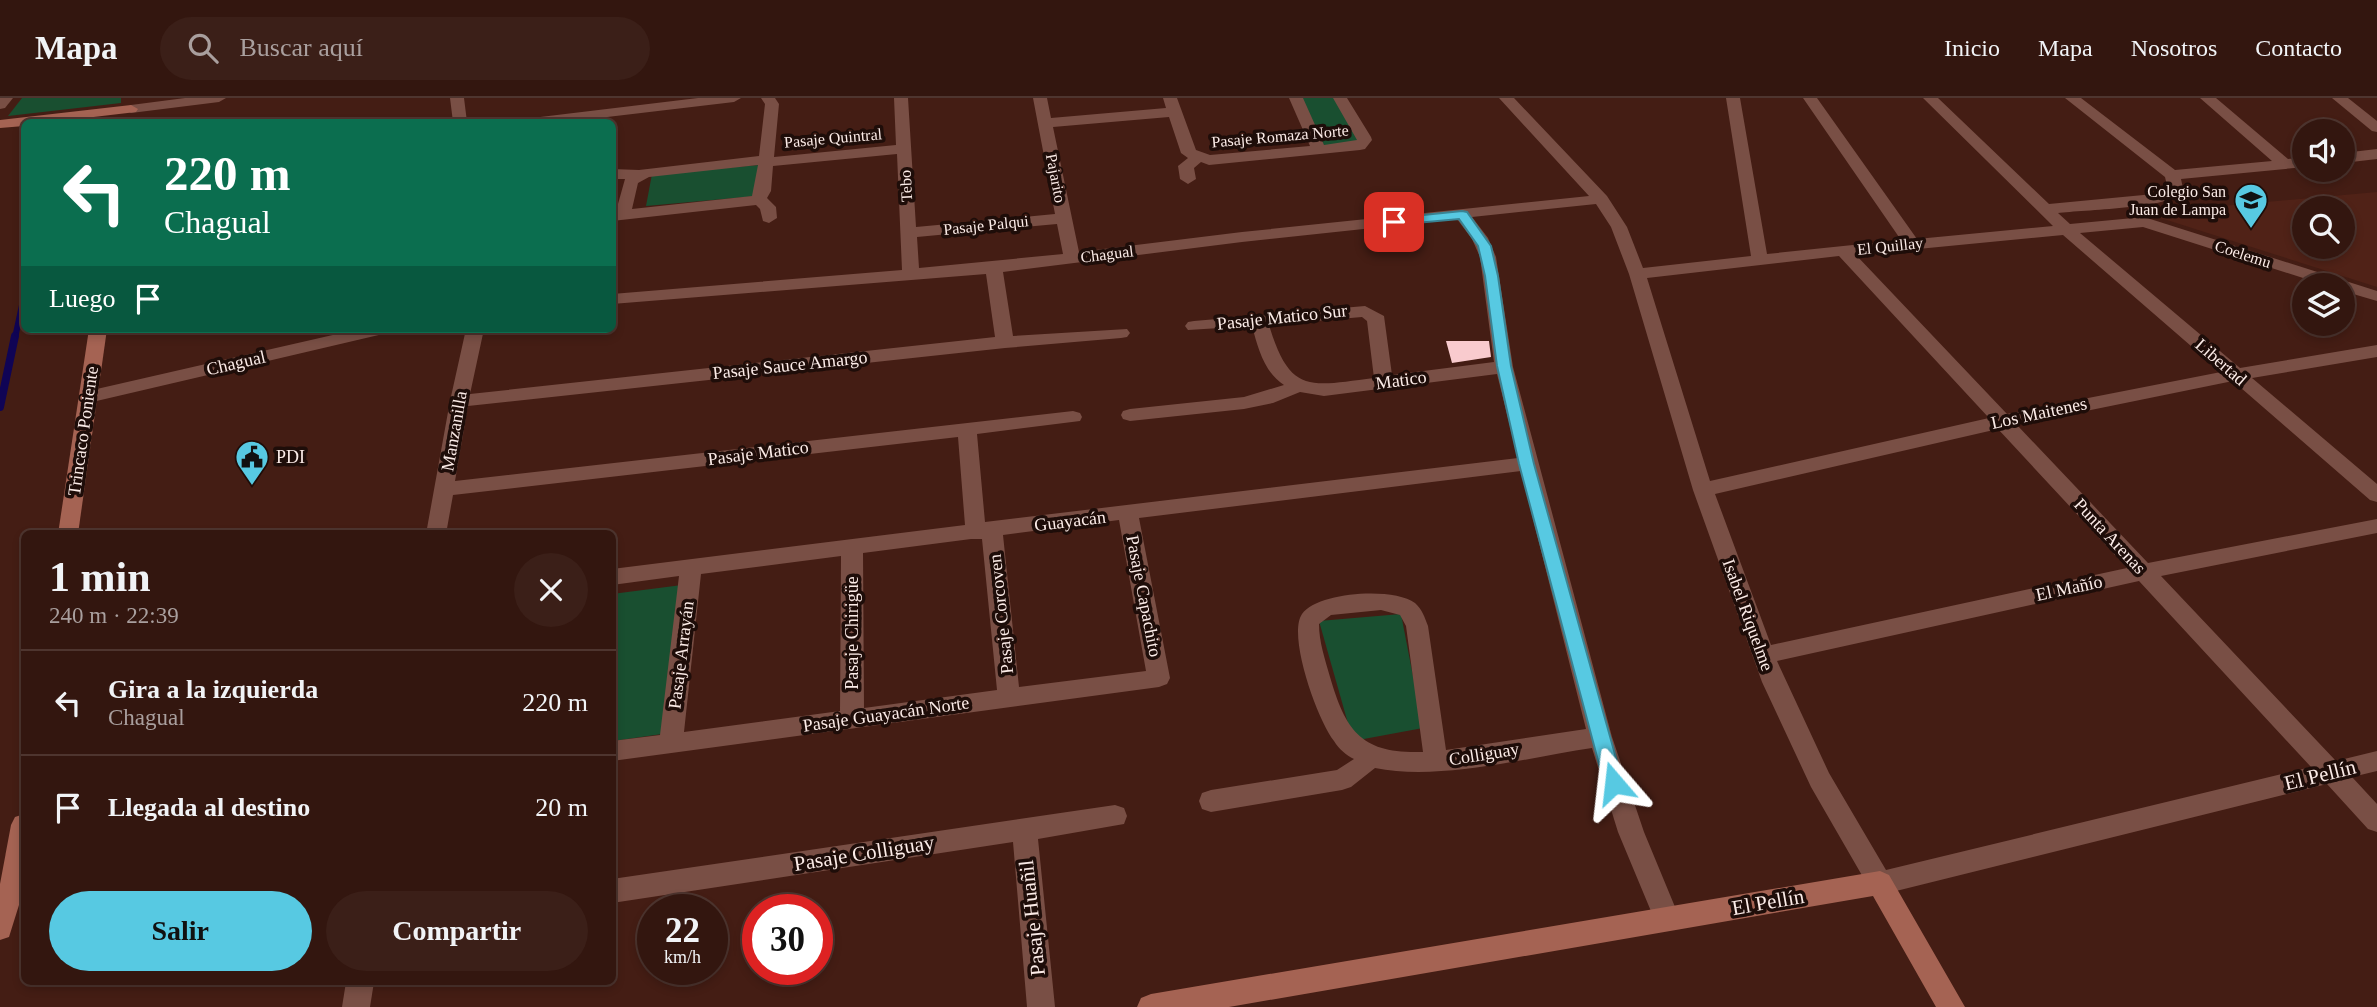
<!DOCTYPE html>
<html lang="es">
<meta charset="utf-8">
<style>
body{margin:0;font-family:Georgia,serif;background:#3b1f18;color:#f1f3f6;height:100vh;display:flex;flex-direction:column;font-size:26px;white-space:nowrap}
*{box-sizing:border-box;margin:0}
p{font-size:23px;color:#a99f9e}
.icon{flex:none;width:38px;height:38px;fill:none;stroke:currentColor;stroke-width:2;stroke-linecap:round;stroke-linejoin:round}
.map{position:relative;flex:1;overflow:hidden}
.sheet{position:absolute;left:21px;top:432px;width:595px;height:455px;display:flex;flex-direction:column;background:#33160f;border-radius:10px;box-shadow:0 4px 10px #0003,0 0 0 2px #4e352f}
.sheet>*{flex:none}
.hud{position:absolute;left:21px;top:21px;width:595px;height:214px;border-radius:10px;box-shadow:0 4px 10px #0003,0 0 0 2px #4e352f;background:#0b6e4f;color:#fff;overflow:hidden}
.controls{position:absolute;left:2292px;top:21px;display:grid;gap:14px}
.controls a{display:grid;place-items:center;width:63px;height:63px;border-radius:50%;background:#33160f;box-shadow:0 4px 10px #0003,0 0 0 2px #4e352f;font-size:35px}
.speed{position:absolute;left:637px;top:796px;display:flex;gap:14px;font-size:35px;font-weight:700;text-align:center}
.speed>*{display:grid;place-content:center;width:91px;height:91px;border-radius:50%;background:#33160f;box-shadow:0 4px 10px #0003,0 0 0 2px #4e352f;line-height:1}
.speed small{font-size:18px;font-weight:400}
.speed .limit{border:10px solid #d22;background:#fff;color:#111}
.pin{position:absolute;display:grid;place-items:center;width:60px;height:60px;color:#fff;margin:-30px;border-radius:14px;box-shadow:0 4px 10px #0006}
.me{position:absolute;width:77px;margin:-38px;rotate:343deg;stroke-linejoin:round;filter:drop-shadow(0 0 5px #0008)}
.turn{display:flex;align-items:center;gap:24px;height:147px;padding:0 28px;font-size:32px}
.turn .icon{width:91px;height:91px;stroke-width:2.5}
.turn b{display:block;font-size:49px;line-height:60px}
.then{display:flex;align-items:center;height:66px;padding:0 28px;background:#0003;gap:14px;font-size:26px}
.round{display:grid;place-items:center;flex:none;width:74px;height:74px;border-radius:37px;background:#3b1f18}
.summary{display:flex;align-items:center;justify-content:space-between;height:119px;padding:0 28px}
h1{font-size:42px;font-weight:700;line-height:52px}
.button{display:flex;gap:14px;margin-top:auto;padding:14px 28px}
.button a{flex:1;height:80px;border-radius:42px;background:#57c9e2;color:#111;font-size:28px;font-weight:700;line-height:80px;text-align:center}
.button a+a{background:#3b1f18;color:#f1f3f6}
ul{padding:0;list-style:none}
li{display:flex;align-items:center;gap:21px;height:105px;padding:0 28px;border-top:2px solid #4e352f}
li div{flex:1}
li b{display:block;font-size:26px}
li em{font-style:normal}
header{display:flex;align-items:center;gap:42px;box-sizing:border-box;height:98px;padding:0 35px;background:#33160f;border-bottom:2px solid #4e352f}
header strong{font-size:33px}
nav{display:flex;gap:38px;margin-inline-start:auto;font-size:24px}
.search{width:490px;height:63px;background:#3b1f18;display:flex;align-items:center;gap:18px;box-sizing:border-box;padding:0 24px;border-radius:38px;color:#a99f9e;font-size:26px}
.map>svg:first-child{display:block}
</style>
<header>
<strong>Mapa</strong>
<div class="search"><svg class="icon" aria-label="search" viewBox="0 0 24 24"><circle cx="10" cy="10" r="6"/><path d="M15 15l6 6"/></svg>Buscar aquí</div>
<nav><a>Inicio</a><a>Mapa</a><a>Nosotros</a><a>Contacto</a></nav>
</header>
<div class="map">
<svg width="2377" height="909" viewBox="0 0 2377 909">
<rect width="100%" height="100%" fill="#441d14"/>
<!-- built -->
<path fill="#502217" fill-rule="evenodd" d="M 2377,94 L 2377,189 L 2145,115 ZM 2305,110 L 2343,110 L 2343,149 L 2305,149 Z"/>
<!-- green -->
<g fill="#194f30">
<path d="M 22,0 L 121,0 L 121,5 L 8,18 Z"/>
<path d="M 1301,0 L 1335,0 L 1359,44 L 1324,48 Z"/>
<path d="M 759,67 L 757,98 L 646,108 L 652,76 Z"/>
<path d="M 682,487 L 662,636 L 613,643 L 612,496 Z"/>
<path d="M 1401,516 L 1423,630 L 1353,643 L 1319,523 Z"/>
</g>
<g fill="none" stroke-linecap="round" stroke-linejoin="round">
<!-- stream-far1 -->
<path stroke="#100455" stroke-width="6" d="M 15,240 L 24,198"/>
<!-- stream -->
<path stroke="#100455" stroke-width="8" d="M 0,309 L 15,238"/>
</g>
<!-- building -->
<path fill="#f9cbce" d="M 1446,243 L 1489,243 L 1491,259 L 1452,265 Z"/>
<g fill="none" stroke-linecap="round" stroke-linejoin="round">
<!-- street -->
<g fill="#794f45" fill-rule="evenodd">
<path d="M 0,0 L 13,0 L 5,10 L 0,11 Z"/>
<path d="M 185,0 L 226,0 L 219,4 L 131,15 L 124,11 L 131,7 Z"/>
<path d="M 450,0 L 464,0 L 467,24 L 453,24 Z"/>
<path d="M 698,0 L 741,0 L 734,4 L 565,24 L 525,24 L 532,20 Z"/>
<path d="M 761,0 L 775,0 L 779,6 L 774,59 L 896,47 L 894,0 L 908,0 L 916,129 L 1055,116 L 1033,0 L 1047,0 L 1051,20 L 1166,10 L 1163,0 L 1177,0 L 1196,52 L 1210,57 L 1310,48 L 1289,0 L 1303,0 L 1324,47 L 1357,42 L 1333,0 L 1347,0 L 1371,39 L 1372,42 L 1365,51 L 1360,52 L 1209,67 L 1201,64 L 1194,70 L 1196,81 L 1188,86 L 1180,81 L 1178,68 L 1188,60 L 1181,55 L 1169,19 L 1053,29 L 1079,154 L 1242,134 L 1589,98 L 1499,0 L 1514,0 L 1607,98 L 1627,129 L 1643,170 L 1751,158 L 1726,0 L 1740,0 L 1767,156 L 1901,142 L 1803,0 L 1817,0 L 1917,141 L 2053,128 L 1923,0 L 1938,0 L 2049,106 L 2154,96 L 2168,92 L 2165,79 L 2065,0 L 2081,0 L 2175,72 L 2272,63 L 2200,0 L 2216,0 L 2288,61 L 2305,59 L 2305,69 L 2181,81 L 2184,95 C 2168,110 2083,112 2058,115 L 2070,126 L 2144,119 L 2377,193 L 2377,203 L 2343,193 L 2343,187 L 2325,187 L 2143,129 L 2080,135 L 2240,270 L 2377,247 L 2377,259 L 2252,280 L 2377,386 L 2377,404 L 2370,402 L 2233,283 L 2017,327 L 2148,465 L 2377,421 L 2377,435 L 2161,478 L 2336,663 L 2377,653 L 2377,673 L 2352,679 L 2377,706 L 2377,734 L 2368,731 L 2327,686 L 1880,797 L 1871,793 L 1811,689 L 1762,584 L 1693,392 L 1629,176 L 1611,129 L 1596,106 L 1472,119 L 1488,140 L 1496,159 L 1513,269 L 1612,639 L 1644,734 L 1680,821 L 1676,830 L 1667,833 L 1658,830 L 1618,734 L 1592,650 C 1525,660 1440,683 1375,670 L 1351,689 L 1342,692 L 1211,714 L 1202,711 L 1199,703 L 1202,695 L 1211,692 L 1337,672 L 1354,661 C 1346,657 1339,651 1334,643 C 1318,623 1287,538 1302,516 C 1318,494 1393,489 1415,505 C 1422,511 1425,520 1428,528 L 1446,652 L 1586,631 L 1521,373 L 1139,420 L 1170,580 L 1167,586 L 1159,589 L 612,663 L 612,643 L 660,637 L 679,478 L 612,487 L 612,471 L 965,427 L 958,339 L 453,397 L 446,436 L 426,436 L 450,303 L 466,231 L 484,231 L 470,296 L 995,239 L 986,176 L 612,206 L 612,196 L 902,172 L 897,56 L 773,68 L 771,93 L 767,100 L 776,109 L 777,120 L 769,125 L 763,123 L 760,111 L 756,107 L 612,123 L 612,113 L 616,113 L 625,81 L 612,81 L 612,71 L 639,72 L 759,58 L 765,6 ZM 758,67 L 752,98 L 632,111 L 638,85 L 649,79 ZM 1457,121 L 1472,141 L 1480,159 L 1494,264 L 1392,277 L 1384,218 L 1365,208 L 1194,223 L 1188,224 L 1185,228 L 1188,232 L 1252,228 C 1258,250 1264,274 1284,287 L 1244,299 L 1130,311 L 1123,313 L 1121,317 L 1123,321 L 1130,323 L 1244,311 L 1273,305 L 1300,294 L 1324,298 L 1497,276 L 1518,360 L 985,424 L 977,336 L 1080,323 L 1082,319 L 1080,315 L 1073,313 L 455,383 L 468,308 L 1005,250 L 1121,240 L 1127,239 L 1130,235 L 1127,231 L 1013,238 L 1003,174 L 1242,144 ZM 1057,126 L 1063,156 L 919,170 L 917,139 ZM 2063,137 L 2221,274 L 2007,316 L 1856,157 ZM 1839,158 L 1989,320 L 1710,383 L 1647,180 ZM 1362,219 L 1367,223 L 1374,280 C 1310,288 1290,297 1269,227 ZM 1998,331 L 2127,470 L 1771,547 L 1715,396 ZM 1119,422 L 1146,573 L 1019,589 L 1003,437 ZM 971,441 L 982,441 L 997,592 L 864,610 L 863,455 ZM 841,458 L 840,613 L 684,634 L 701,476 ZM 2139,483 L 2311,669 L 1886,772 L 1829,675 L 1777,563 ZM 1381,512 L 1400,517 L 1406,528 L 1423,654 C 1362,656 1346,634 1330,579 C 1325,561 1319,544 1319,526 L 1331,517 Z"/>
<path d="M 2332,0 L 2348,0 L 2377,23 L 2377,34 L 2372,33 Z"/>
<path d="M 2377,51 L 2377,61 L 2343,65 L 2343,55 Z"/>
<path d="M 359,231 L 392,231 L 383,236 L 88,305 L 81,303 L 79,299 L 81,295 L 88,293 Z"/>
<path d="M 1115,707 L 1124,710 L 1127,718 L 1124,726 L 1038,741 L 1055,909 L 1027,909 L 1013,744 L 612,805 L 612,781 Z"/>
<path d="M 346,884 L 374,884 L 370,909 L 342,909 Z"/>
</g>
<!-- secondary -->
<g fill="#a56353" fill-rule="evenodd">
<path d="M 131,7 L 138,11 L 136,14 L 51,24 L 24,24 L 24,28 L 0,30 L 0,22 Z"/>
<path d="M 89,231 L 107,231 L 78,436 L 58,436 Z"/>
<path d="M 24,716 L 24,791 L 9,839 L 0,842 L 0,786 L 11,727 L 15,719 Z"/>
<path d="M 1880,773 L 1889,777 L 1965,909 L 1936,909 L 1873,798 L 1229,909 L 1137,909 L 1141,900 L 1151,896 Z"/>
</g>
</g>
<!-- route -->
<path fill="#57c9e2" stroke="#398393" stroke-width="2" d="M 1462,113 L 1467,114 L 1491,148 L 1498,178 L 1511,268 L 1534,366 L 1623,685 L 1620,691 L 1614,693 L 1607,691 L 1604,685 L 1519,366 L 1497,268 L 1485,178 L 1478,148 L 1459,121 L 1394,127 L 1388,124 L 1394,120 Z"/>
<!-- icons -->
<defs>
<symbol id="school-pin" viewBox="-11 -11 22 30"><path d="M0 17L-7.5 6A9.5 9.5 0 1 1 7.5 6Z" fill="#57c9e2" stroke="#1e0d09"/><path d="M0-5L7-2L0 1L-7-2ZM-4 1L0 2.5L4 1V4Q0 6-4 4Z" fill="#111"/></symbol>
<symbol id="civic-pin" viewBox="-11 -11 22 30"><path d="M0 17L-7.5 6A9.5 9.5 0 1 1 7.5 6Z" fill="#57c9e2" stroke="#1e0d09"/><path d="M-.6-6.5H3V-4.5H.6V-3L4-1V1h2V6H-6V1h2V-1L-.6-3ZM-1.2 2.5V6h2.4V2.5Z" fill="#111"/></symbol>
</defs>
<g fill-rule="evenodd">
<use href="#school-pin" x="2232" y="83" width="38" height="52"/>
<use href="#civic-pin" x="233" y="340" width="38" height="52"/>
</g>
<g text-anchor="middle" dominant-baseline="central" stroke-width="7" stroke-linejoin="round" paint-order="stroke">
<!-- far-street labels -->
<g font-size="16" fill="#fbebe7" stroke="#1e0d09">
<text transform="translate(1280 38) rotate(-5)">Pasaje Romaza Norte</text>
<text transform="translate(833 40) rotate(-5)">Pasaje Quintral</text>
<text transform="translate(1056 80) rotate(79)">Pajarito</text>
<text transform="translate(906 88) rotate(-93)">Tebo</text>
<text transform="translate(986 127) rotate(-6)">Pasaje Palqui</text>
<text transform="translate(1890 148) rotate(-6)">El Quillay</text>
<text transform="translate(1107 156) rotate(-7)">Chagual</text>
<text transform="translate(2243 156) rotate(18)">Coelemu</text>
</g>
<!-- far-poi labels -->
<g font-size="16" fill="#fbebe7" stroke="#1e0d09" text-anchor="end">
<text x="2226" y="93">Colegio San<tspan x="2226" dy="18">Juan de Lampa</tspan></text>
</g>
<!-- street labels -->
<g font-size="18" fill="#fbebe7" stroke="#1e0d09">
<text transform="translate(1282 219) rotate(-6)">Pasaje Matico Sur</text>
<text transform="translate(2221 264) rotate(41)">Libertad</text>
<text transform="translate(236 265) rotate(-13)">Chagual</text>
<text transform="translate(790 267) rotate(-6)">Pasaje Sauce Amargo</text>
<text transform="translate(1401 282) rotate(-8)">Matico</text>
<text transform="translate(2039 315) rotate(-12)">Los Maitenes</text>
<text transform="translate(83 333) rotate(-82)">Trincaco Poniente</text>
<text transform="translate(454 333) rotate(-80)">Manzanilla</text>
<text transform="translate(758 355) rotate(-7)">Pasaje Matico</text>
<text transform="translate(1070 423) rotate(-7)">Guayacán</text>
<text transform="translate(2110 438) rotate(47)">Punta Arenas</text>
<text transform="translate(2069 490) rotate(-12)">El Mañío</text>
<text transform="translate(1144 498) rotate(79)">Pasaje Capachito</text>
<text transform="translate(1001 516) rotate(-96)">Pasaje Corcoven</text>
<text transform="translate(1748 517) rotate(70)">Isabel Riquelme</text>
<text transform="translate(852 535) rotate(-90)">Pasaje Chirigüe</text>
<text transform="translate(681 557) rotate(-83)">Pasaje Arrayán</text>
<text transform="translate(886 616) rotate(-8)">Pasaje Guayacán Norte</text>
<text transform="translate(1484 656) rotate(-9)">Colliguay</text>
</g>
<!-- poi labels -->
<g font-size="18" fill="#fbebe7" stroke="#1e0d09" text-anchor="start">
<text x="276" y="359">PDI</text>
</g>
<!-- near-street labels -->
<g font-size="21" fill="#fbebe7" stroke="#1e0d09">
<text transform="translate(2320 677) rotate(-14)">El Pellín</text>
<text transform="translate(864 755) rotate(-9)">Pasaje Colliguay</text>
<text transform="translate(1768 804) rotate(-10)">El Pellín</text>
<text transform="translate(1032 820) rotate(-96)">Pasaje Huañil</text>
</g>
</g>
</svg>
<div class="controls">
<a><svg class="icon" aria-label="sound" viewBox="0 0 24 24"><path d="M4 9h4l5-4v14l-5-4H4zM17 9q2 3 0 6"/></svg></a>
<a><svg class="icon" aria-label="search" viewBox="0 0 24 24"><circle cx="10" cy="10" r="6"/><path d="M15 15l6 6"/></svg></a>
<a><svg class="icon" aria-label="layers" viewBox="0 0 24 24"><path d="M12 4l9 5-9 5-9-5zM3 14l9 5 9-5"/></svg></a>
</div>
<div class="speed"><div>22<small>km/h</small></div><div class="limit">30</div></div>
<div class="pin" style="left:1394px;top:124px;background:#d93025"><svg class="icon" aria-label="arrive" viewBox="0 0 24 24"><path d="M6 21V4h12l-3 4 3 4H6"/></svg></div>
<svg class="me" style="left:1614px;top:685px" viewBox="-20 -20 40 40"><path d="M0-17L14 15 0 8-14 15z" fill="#57c9e2" stroke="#fff" stroke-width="4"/></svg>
<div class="hud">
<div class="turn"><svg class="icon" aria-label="left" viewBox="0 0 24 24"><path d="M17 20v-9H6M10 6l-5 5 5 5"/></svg><div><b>220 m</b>Chagual</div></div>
<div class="then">Luego<svg class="icon" aria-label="arrive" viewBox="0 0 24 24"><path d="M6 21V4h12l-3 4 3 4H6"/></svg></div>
</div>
<section class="sheet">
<div class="summary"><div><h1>1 min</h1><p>240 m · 22:39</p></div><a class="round"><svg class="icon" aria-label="close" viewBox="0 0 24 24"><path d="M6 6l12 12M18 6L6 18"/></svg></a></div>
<ul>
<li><svg class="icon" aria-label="left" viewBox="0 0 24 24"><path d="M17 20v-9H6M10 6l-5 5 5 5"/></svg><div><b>Gira a la izquierda</b><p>Chagual</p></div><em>220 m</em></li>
<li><svg class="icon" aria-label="arrive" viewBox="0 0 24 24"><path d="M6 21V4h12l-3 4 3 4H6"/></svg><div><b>Llegada al destino</b></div><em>20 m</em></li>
</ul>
<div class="button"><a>Salir</a><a>Compartir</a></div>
</section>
</div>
